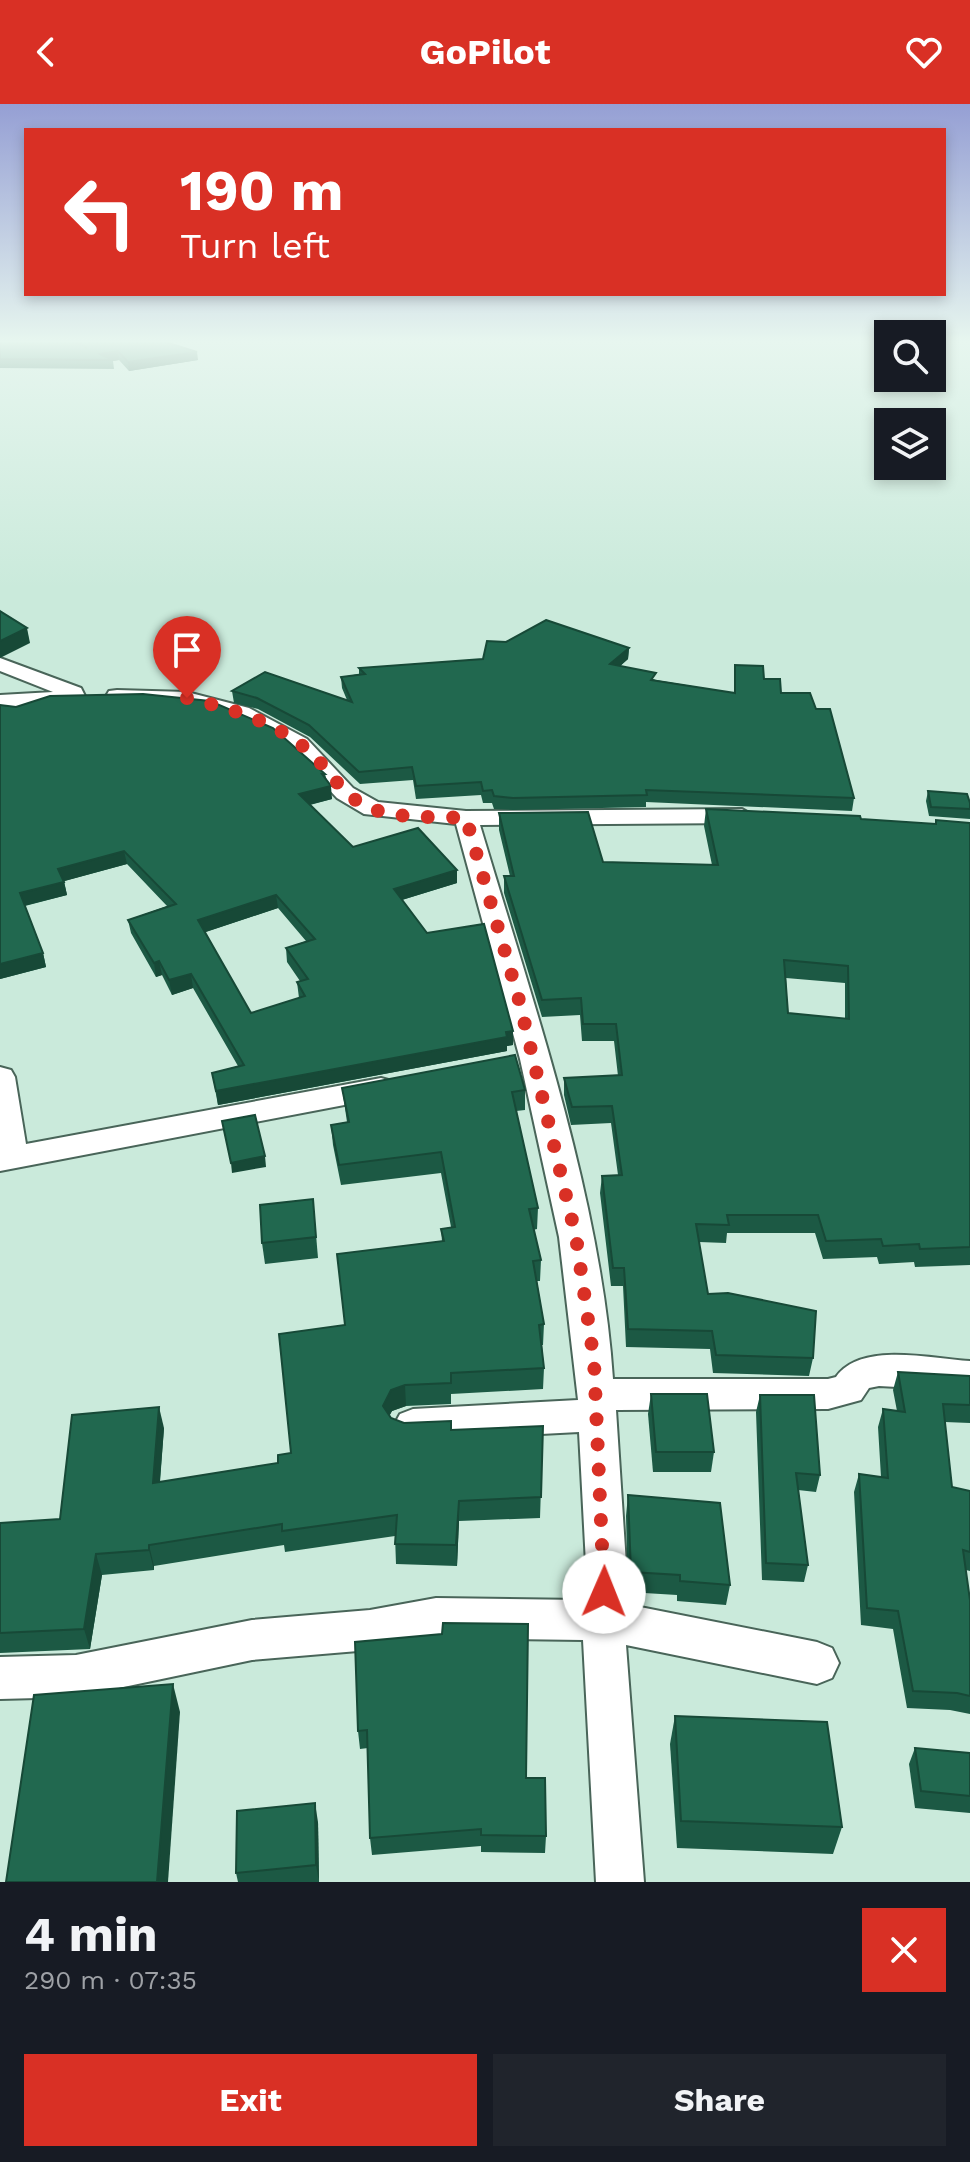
<!DOCTYPE html>
<meta charset="utf-8">
<style>
body{margin:0;font-family:"Work Sans",sans-serif;background:#20242c;color:#f1f3f6;height:100vh;display:flex;flex-direction:column;font-size:30px;white-space:nowrap}
*{box-sizing:border-box;margin:0}
p{font-size:26px;color:#9ea1a6}
.icon{flex:none;width:44px;height:44px;fill:none;stroke:currentColor;stroke-width:2;stroke-linecap:round;stroke-linejoin:round}
.map{position:relative;height:1778px;overflow:hidden}
.sheet{display:flex;flex-direction:column;background:#171b24;flex:1}
.sheet>*{flex:none}
.top-card{position:absolute;left:24px;top:24px;width:922px;height:168px;border-radius:0px;box-shadow:0 4px 12px #0003;background:#d93025;color:#fff;overflow:hidden}
.buttons{position:absolute;left:874px;top:216px;display:grid;gap:16px}
.buttons a{display:grid;place-items:center;width:72px;height:72px;border-radius:0px;background:#171b24;box-shadow:0 4px 12px #0003;font-size:40px}
.pin{position:absolute;display:grid;place-items:center;width:68px;height:68px;color:#fff;margin:-82px -34px;border-radius:50% 50% 50% 0;rotate:-45deg;box-shadow:0 0 8px #0007}
.pin .icon{rotate:45deg}
.me{position:absolute;width:88px;margin:-44px;rotate:1deg;stroke-linejoin:round;filter:drop-shadow(0 0 6px #0008)}
.turn{display:flex;align-items:center;gap:28px;height:168px;padding:0 24px;font-size:36px}
.turn .icon{width:104px;height:104px;stroke-width:2.5}
.turn b{display:block;font-size:56px;line-height:68px}
.round{display:grid;place-items:center;flex:none;width:84px;height:84px;border-radius:0px;background:#20242c}
.summary{display:flex;align-items:center;justify-content:space-between;height:136px;padding:0 24px}
h1{font-size:48px;font-weight:700;line-height:60px}
.cta{display:flex;gap:16px;margin-top:auto;padding:16px 24px}
.cta a{flex:1;height:92px;border-radius:0px;background:#d93025;color:#fff;font-size:32px;font-weight:700;line-height:92px;text-align:center}
.cta a+a{background:#20242c;color:#f1f3f6}
header{display:flex;justify-content:space-between;align-items:center;height:104px;padding:0 24px;background:#d93025;color:#fff;font-size:36px;font-weight:700}
.map>svg:first-child{display:block}
</style>
<header><svg class="icon" aria-label="back" viewBox="0 0 24 24"><path d="M15 5l-7 7 7 7"/></svg>GoPilot<svg class="icon" aria-label="heart" viewBox="0 0 24 24"><path d="M12 20l-8-8c-3-5 5-10 8-4 3-6 11-1 8 4z"/></svg></header>
<div class="map">
<svg width="970" height="1778" viewBox="0 0 970 1778">
<rect width="100%" height="100%" fill="#caeadb"/>
<g fill="none" stroke-linecap="round" stroke-linejoin="round">
<defs>
<g id="minor">
<path d="M 0,554 L 81,584 L 86,594 L 75,600 L 0,603 L 0,591 L 53,588 L 0,567 Z"/>
<path d="M 117,586 L 187,588 L 249,604 L 307,635 L 353,684 L 378,698 L 466,707 L 742,705 L 754,712 L 742,719 L 480,721 C 532,896 601,1093 613,1275 L 828,1275 L 836,1273 C 861,1237 932,1255 970,1257 L 970,1287 L 879,1282 L 869,1284 L 861,1296 L 828,1305 L 616,1306 L 626,1460 L 625,1500 L 817,1538 L 832,1544 L 839,1559 L 832,1574 L 817,1580 L 626,1541 L 644,1778 L 596,1778 L 583,1536 L 436,1534 L 370,1546 L 252,1556 L 76,1593 L 0,1595 L 0,1553 L 76,1551 L 252,1516 L 370,1506 L 436,1494 L 583,1496 L 586,1460 L 579,1328 L 413,1337 L 400,1332 L 394,1321 L 400,1310 L 413,1305 L 578,1296 L 559,1133 L 520,955 L 456,720 L 364,710 L 337,694 L 291,645 L 233,614 L 186,600 L 109,597 L 106,592 L 109,587 Z"/>
<path d="M 0,963 L 11,966 L 15,973 L 26,1040 L 381,974 L 392,977 L 396,984 L 392,991 L 381,994 L 0,1067 Z"/>
</g>
</defs>
<!-- minor casing -->
<use href="#minor" stroke="#496559" stroke-width="4"/>
<!-- minor -->
<use href="#minor" fill="#fff" fill-rule="evenodd"/>
</g>
<!-- wall -->
<g fill="#1c5944" fill-rule="evenodd">
<path d="M 0,235 L 26,237 L 38,235 L 156,235 L 198,256 L 129,267 L 119,256 L 113,257 L 114,265 L 0,264 Z"/>
<path d="M 629,544 L 628,555 L 620,562 L 656,576 L 734,589 L 735,561 L 764,575 L 781,589 L 854,694 L 852,707 L 646,698 L 646,703 L 513,706 L 494,705 L 492,699 L 483,699 L 481,691 L 416,695 L 413,676 L 360,680 L 310,633 L 258,605 L 234,599 L 232,587 L 347,596 L 342,584 L 341,573 L 359,570 L 359,564 Z"/>
<path d="M 0,601 L 325,670 L 332,695 L 310,701 L 353,743 L 457,766 L 457,779 L 402,796 L 513,941 L 507,942 L 507,947 L 218,1001 L 212,969 L 238,962 L 193,884 L 172,891 L 162,871 L 156,873 L 131,829 L 128,816 L 167,802 L 127,760 L 64,777 L 67,791 L 25,802 L 43,849 L 46,863 L 0,875 ZM 278,804 L 306,837 L 286,844 L 287,858 L 300,877 L 297,878 L 299,894 L 251,909 L 205,828 Z"/>
<path d="M 928,687 L 970,699 L 970,715 L 929,712 L 926,697 Z"/>
<path d="M 706,705 L 935,720 L 936,716 L 970,719 L 970,1161 L 915,1163 L 914,1158 L 879,1160 L 877,1153 L 823,1155 L 815,1129 L 727,1129 L 726,1139 L 699,1138 L 708,1190 L 813,1254 L 809,1272 L 713,1269 L 710,1245 L 626,1243 L 623,1182 L 611,1182 L 600,1089 L 602,1072 L 618,1071 L 611,1019 L 571,1021 L 564,991 L 564,974 L 618,972 L 614,937 L 582,937 L 580,911 L 542,913 L 504,789 L 504,772 L 510,772 L 499,726 L 499,709 L 603,758 L 712,761 L 704,722 ZM 786,874 L 845,879 L 845,915 L 788,909 Z"/>
<path d="M 342,984 L 525,986 L 525,1006 L 516,1007 L 538,1104 L 537,1125 L 533,1126 L 541,1156 L 540,1177 L 537,1177 L 544,1220 L 543,1241 L 542,1241 L 544,1264 L 543,1285 L 451,1290 L 451,1300 L 406,1302 L 392,1307 L 389,1312 L 391,1314 L 404,1319 L 451,1326 L 543,1322 L 540,1414 L 459,1417 L 457,1462 L 396,1460 L 395,1432 L 285,1448 L 284,1441 L 154,1462 L 154,1466 L 102,1471 L 90,1545 L 0,1549 L 0,1419 L 60,1415 L 164,1324 L 160,1378 L 278,1359 L 291,1349 L 344,1221 L 442,1137 L 441,1125 L 451,1123 L 441,1069 L 341,1081 L 333,1041 L 331,1021 L 347,1018 Z"/>
<path d="M 313,1095 L 318,1154 L 265,1160 L 262,1139 Z"/>
<path d="M 898,1268 L 970,1272 L 970,1319 L 945,1318 L 952,1383 L 970,1387 L 970,1467 L 966,1466 L 970,1496 L 970,1610 L 950,1606 L 907,1604 L 893,1525 L 861,1521 L 854,1388 L 859,1370 L 881,1373 L 878,1323 L 883,1305 L 897,1307 L 893,1286 Z"/>
<path d="M 651,1290 L 714,1348 L 711,1368 L 653,1368 L 648,1310 Z"/>
<path d="M 760,1291 L 820,1371 L 816,1388 L 798,1386 L 808,1461 L 804,1478 L 762,1476 L 756,1308 Z"/>
<path d="M 628,1391 L 730,1481 L 726,1501 L 677,1497 L 677,1491 L 628,1488 L 626,1412 Z"/>
<path d="M 355,1538 L 526,1674 L 546,1732 L 545,1749 L 481,1748 L 481,1742 L 372,1751 L 370,1734 L 368,1644 L 360,1645 L 358,1627 Z"/>
<path d="M 675,1612 L 842,1723 L 833,1750 L 677,1744 L 670,1640 Z"/>
<path d="M 915,1644 L 970,1649 L 970,1709 L 915,1704 L 909,1660 Z"/>
<path d="M 318,1718 L 319,1778 L 238,1778 L 236,1769 Z"/>
</g>
<!-- shaded-wall -->
<g fill="#174937">
<path d="M 118,247 L 119,256 L 113,257 L 100,250 Z"/>
<path d="M 197,248 L 198,256 L 129,267 L 128,258 Z"/>
<path d="M 27,524 L 30,539 L 0,554 L 0,537 Z"/>
<path d="M 629,544 L 628,555 L 609,572 L 610,560 Z"/>
<path d="M 331,682 L 332,695 L 300,703 L 299,690 Z"/>
<path d="M 124,747 L 127,760 L 61,778 L 58,765 Z"/>
<path d="M 457,766 L 457,779 L 395,798 L 394,785 Z"/>
<path d="M 64,778 L 67,791 L 23,802 L 20,789 Z"/>
<path d="M 276,791 L 278,804 L 200,830 L 198,816 Z"/>
<path d="M 43,849 L 46,863 L 0,875 L 0,860 Z"/>
<path d="M 159,857 L 162,871 L 156,873 L 154,859 Z"/>
<path d="M 191,870 L 193,884 L 172,891 L 169,876 Z"/>
<path d="M 513,927 L 513,941 L 507,942 L 507,947 L 218,1001 L 216,987 Z"/>
<path d="M 265,1052 L 266,1063 L 232,1069 L 231,1059 Z"/>
<path d="M 405,1281 L 406,1302 L 392,1307 L 384,1322 L 383,1302 L 391,1286 Z"/>
<path d="M 159,1303 L 164,1324 L 158,1400 L 153,1379 Z"/>
<path d="M 459,1397 L 459,1417 L 457,1462 L 456,1441 Z"/>
<path d="M 149,1441 L 154,1462 L 154,1466 L 149,1446 Z"/>
<path d="M 96,1450 L 102,1471 L 90,1545 L 84,1525 Z"/>
<path d="M 173,1580 L 180,1608 L 168,1778 L 157,1778 Z"/>
<path d="M 315,1699 L 318,1718 L 319,1778 L 316,1761 Z"/>
</g>
<!-- building -->
<g fill="#21684f" stroke="#174937" stroke-width="2" fill-rule="evenodd">
<path d="M 0,235 L 21,235 L 26,237 L 38,235 L 69,235 L 87,244 L 75,235 L 156,235 L 197,248 L 128,258 L 118,247 L 100,250 L 113,256 L 0,255 Z"/>
<path d="M 0,507 L 27,524 L 0,537 Z"/>
<path d="M 546,516 L 629,544 L 610,560 L 656,569 L 651,576 L 735,589 L 735,561 L 763,562 L 764,575 L 780,575 L 781,589 L 810,589 L 816,605 L 830,605 L 854,694 L 646,686 L 647,691 L 513,694 L 494,692 L 492,686 L 483,687 L 481,678 L 416,682 L 412,663 L 359,668 L 309,621 L 257,594 L 232,587 L 265,568 L 352,598 L 341,573 L 365,570 L 359,564 L 483,555 L 487,537 L 506,538 Z"/>
<path d="M 143,590 L 210,597 L 273,624 L 325,670 L 322,670 L 331,682 L 299,690 L 353,743 L 418,724 L 457,766 L 394,785 L 427,829 L 484,820 L 513,927 L 506,928 L 507,933 L 216,987 L 212,969 L 244,961 L 191,870 L 169,876 L 159,857 L 154,859 L 128,816 L 176,800 L 124,747 L 58,765 L 64,778 L 20,789 L 43,849 L 0,860 L 0,601 L 16,603 L 50,592 ZM 276,791 L 315,835 L 286,844 L 308,875 L 297,878 L 305,892 L 251,909 L 198,816 Z"/>
<path d="M 928,687 L 967,690 L 970,699 L 970,705 L 931,703 Z"/>
<path d="M 706,705 L 860,712 L 861,715 L 936,720 L 936,716 L 970,719 L 970,1143 L 920,1145 L 919,1140 L 883,1142 L 881,1135 L 826,1137 L 818,1111 L 727,1111 L 729,1121 L 696,1120 L 708,1190 L 728,1189 L 816,1207 L 813,1254 L 716,1251 L 712,1227 L 628,1225 L 624,1164 L 613,1164 L 602,1072 L 622,1071 L 612,1002 L 572,1003 L 564,974 L 622,971 L 616,920 L 583,920 L 581,894 L 542,896 L 504,772 L 514,772 L 499,709 L 588,708 L 603,758 L 718,761 ZM 784,856 L 848,862 L 849,915 L 788,909 Z"/>
<path d="M 515,951 L 525,986 L 512,988 L 538,1104 L 529,1105 L 541,1156 L 533,1157 L 544,1220 L 539,1221 L 544,1264 L 451,1269 L 451,1279 L 405,1281 L 391,1286 L 383,1302 L 391,1314 L 404,1319 L 451,1317 L 451,1326 L 543,1322 L 541,1393 L 459,1397 L 456,1441 L 395,1440 L 397,1411 L 282,1427 L 282,1420 L 149,1441 L 149,1446 L 96,1450 L 84,1525 L 0,1529 L 0,1419 L 60,1415 L 72,1311 L 159,1303 L 153,1379 L 278,1359 L 278,1351 L 291,1349 L 279,1230 L 345,1221 L 337,1150 L 444,1137 L 441,1125 L 455,1123 L 441,1048 L 339,1061 L 331,1021 L 349,1018 L 342,984 Z"/>
<path d="M 255,1011 L 265,1052 L 231,1059 L 222,1017 Z"/>
<path d="M 313,1095 L 316,1133 L 262,1139 L 260,1101 Z"/>
<path d="M 898,1268 L 970,1272 L 970,1301 L 943,1300 L 952,1383 L 970,1387 L 970,1448 L 963,1446 L 970,1496 L 970,1592 L 957,1589 L 913,1587 L 898,1507 L 867,1504 L 859,1370 L 888,1374 L 883,1305 L 905,1308 Z"/>
<path d="M 651,1290 L 707,1290 L 714,1348 L 656,1348 Z"/>
<path d="M 760,1291 L 814,1291 L 820,1371 L 796,1369 L 808,1461 L 766,1459 Z"/>
<path d="M 628,1391 L 720,1399 L 730,1481 L 680,1477 L 680,1471 L 631,1468 Z"/>
<path d="M 443,1519 L 528,1520 L 526,1674 L 545,1674 L 546,1732 L 481,1731 L 481,1725 L 370,1734 L 367,1626 L 358,1627 L 355,1538 L 442,1530 Z"/>
<path d="M 173,1580 L 157,1778 L 6,1778 L 34,1591 Z"/>
<path d="M 675,1612 L 827,1618 L 842,1723 L 681,1717 Z"/>
<path d="M 915,1644 L 970,1649 L 970,1692 L 921,1687 Z"/>
<path d="M 315,1699 L 316,1761 L 236,1769 L 237,1707 Z"/>
</g>
<!-- sky -->
<linearGradient id="sky" x2="0" y2="1"><stop stop-color="#959fd4"/><stop offset="0.49" stop-color="#e7f6ef"/><stop offset="1" stop-color="#e7f6ef" stop-opacity="0"/></linearGradient>
<rect width="970" height="484" fill="url(#sky)"/>
<g fill="none" stroke-linecap="round" stroke-linejoin="round">
<!-- route -->
<path stroke="#d93025" stroke-width="14" stroke-dasharray="0 25.2" d="M 187,594 C 232,605 281,619 315,653 C 333,671 343,692 368,703 C 396,716 435,712 466,714 L 519,896 L 576,1133 L 594,1257 L 604,1488"/>
</g>
</svg>
<div class="buttons">
<a><svg class="icon" aria-label="search" viewBox="0 0 24 24"><circle cx="10" cy="10" r="6"/><path d="M15 15l6 6"/></svg></a>
<a><svg class="icon" aria-label="layers" viewBox="0 0 24 24"><path d="M12 4l9 5-9 5-9-5zM3 14l9 5 9-5"/></svg></a>
</div>
<div class="pin" style="left:187px;top:594px;background:#d93025"><svg class="icon" aria-label="arrive" viewBox="0 0 24 24"><path d="M6 21V4h12l-3 4 3 4H6"/></svg></div>
<svg class="me" style="left:604px;top:1488px" viewBox="-20 -20 40 40"><circle r="19" fill="#fff"/><path d="M0-13L10 11 0 6-10 11z" fill="#d93025"/></svg>
<div class="top-card">
<div class="turn"><svg class="icon" aria-label="left" viewBox="0 0 24 24"><path d="M17 20v-9H6M10 6l-5 5 5 5"/></svg><div><b>190 m</b>Turn left</div></div>
</div>
</div>
<section class="sheet">
<div class="summary"><div><h1>4 min</h1><p>290 m · 07:35</p></div><a class="round" style="background:#d93025;color:#fff"><svg class="icon" aria-label="close" viewBox="0 0 24 24"><path d="M6 6l12 12M18 6L6 18"/></svg></a></div>
<div class="cta"><a>Exit</a><a>Share</a></div>
</section>
